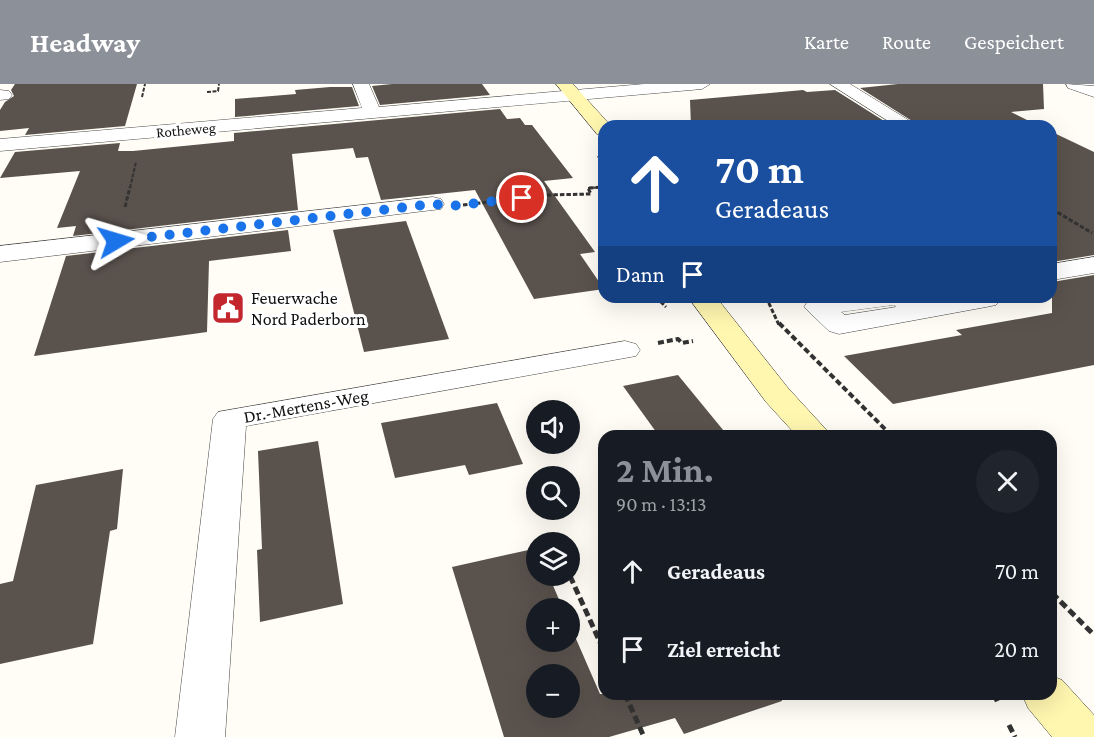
<!DOCTYPE html>
<html lang="de">
<meta charset="utf-8">
<style>
body{margin:0;font-family:"Crimson Pro",serif;background:#20242c;color:#f1f3f6;height:100vh;display:flex;flex-direction:column;font-size:22px;white-space:nowrap}
*{box-sizing:border-box;margin:0}
p{font-size:20px;color:#9ea1a6}
.icon{flex:none;width:33px;height:33px;fill:none;stroke:currentColor;stroke-width:2;stroke-linecap:round;stroke-linejoin:round}
.map{position:relative;flex:1;overflow:hidden}
.details{position:absolute;left:598px;top:346px;width:459px;height:270px;display:flex;flex-direction:column;background:#171b24;border-radius:18px;box-shadow:0 6px 24px #0002}
.details>*{flex:none}
.hud{position:absolute;left:598px;top:36px;width:459px;height:183px;border-radius:18px;box-shadow:0 6px 24px #0002;background:#1a4fa0;color:#fff;overflow:hidden}
.controls{position:absolute;left:526px;top:316px;display:grid;gap:12px}
.controls a{display:grid;place-items:center;width:54px;height:54px;border-radius:50%;background:#171b24;box-shadow:0 6px 24px #0002;font-size:30px}
.pin{position:absolute;display:grid;place-items:center;width:51px;height:51px;color:#fff;margin:-26px;border:3px solid #fff;border-radius:50%;box-shadow:0 2px 6px #0007}
.me{position:absolute;width:66px;margin:-33px;rotate:83deg;stroke-linejoin:round;filter:drop-shadow(0 0 4px #0008)}
.turn{display:flex;align-items:center;gap:21px;height:126px;padding:0 18px;font-size:27px}
.turn .icon{width:78px;height:78px;stroke-width:2.5}
.turn b{display:block;font-size:42px;line-height:51px}
.then{display:flex;align-items:center;height:57px;padding:0 18px;background:#0003;gap:12px;font-size:22px}
.round{display:grid;place-items:center;flex:none;width:63px;height:63px;border-radius:32px;background:#20242c}
.overview{display:flex;align-items:center;justify-content:space-between;height:102px;padding:0 18px}
h1{font-size:36px;font-weight:700;line-height:45px;color:#8c9099}
ul{padding:0;list-style:none}
li{display:flex;align-items:center;gap:18px;height:78px;padding:0 18px}
li div{flex:1}
li b{display:block;font-size:22px}
li em{font-style:normal}
header{display:flex;align-items:center;gap:36px;box-sizing:border-box;height:84px;padding:0 30px;background:#8c9099;color:#fff}
header strong{font-size:28px}
nav{display:flex;gap:33px;margin-inline-start:auto;font-size:21px}
.map>svg:first-child{display:block}
</style>
<header>
<strong>Headway</strong>
<nav><a>Karte</a><a>Route</a><a>Gespeichert</a></nav>
</header>
<div class="map">
<svg width="1094" height="653" viewBox="0 0 1094 653">
<rect width="100%" height="100%" fill="#fffdf5"/>
<!-- building -->
<g fill="#5a524d" fill-rule="evenodd">
<path d="M 15,0 L 137,0 L 125,42 L 25,51 L 29,44 L 0,47 L 0,26 L 5,18 L 14,12 L 11,6 Z"/>
<path d="M 392,0 L 482,0 L 490,11 L 380,21 L 372,2 Z"/>
<path d="M 898,0 L 1043,0 L 1044,25 L 1011,28 L 1039,42 L 920,42 L 860,4 Z"/>
<path d="M 330,3 L 352,3 L 359,22 L 235,33 L 235,15 L 296,10 L 295,6 Z"/>
<path d="M 803,6 L 807,8 L 835,6 L 892,42 L 691,42 L 690,16 Z"/>
<path d="M 500,25 L 507,35 L 520,34 L 525,41 L 532,41 L 573,94 L 544,97 L 595,168 L 580,170 L 604,205 L 534,215 L 475,106 L 381,116 L 368,73 L 356,74 L 353,64 L 292,70 L 298,126 L 73,152 L 76,142 L 57,144 L 80,87 L 0,94 L 15,68 L 120,59 L 118,67 L 133,67 L 234,57 L 234,49 Z"/>
<path d="M 1052,48 L 1094,68 L 1094,171 L 1052,178 Z"/>
<path d="M 406,137 L 449,255 L 364,268 L 333,146 Z"/>
<path d="M 288,146 L 291,167 L 209,177 L 207,248 L 34,272 L 66,172 Z"/>
<path d="M 1094,191 L 1094,281 L 893,320 L 844,272 L 962,251 L 956,246 L 1052,229 L 1052,198 Z"/>
<path d="M 678,291 L 728,352 L 659,352 L 623,302 Z"/>
<path d="M 497,319 L 523,380 L 469,391 L 465,381 L 395,394 L 381,339 Z"/>
<path d="M 318,357 L 343,520 L 260,538 L 257,466 L 262,465 L 258,367 Z"/>
<path d="M 123,385 L 117,445 L 110,447 L 93,560 L 0,580 L 0,500 L 13,497 L 36,401 Z"/>
<path d="M 533,465 L 537,469 L 537,492 L 549,492 L 563,525 L 537,525 L 537,558 L 570,558 L 570,541 L 600,610 L 781,610 L 782,617 L 684,650 L 675,634 L 609,653 L 504,653 L 452,483 ZM 537,591 L 570,591 L 570,624 L 537,624 Z"/>
</g>
<g fill="none" stroke-linecap="round" stroke-linejoin="round">
<defs>
<g id="street">
<path d="M 353,0 L 369,0 L 379,23 L 644,0 L 710,0 L 702,5 L 0,67 L 0,55 L 362,24 Z"/>
<path d="M 830,0 L 850,0 L 918,42 L 896,42 Z"/>
<path d="M 1066,0 L 1094,2 L 1094,13 L 1068,4 Z"/>
<path d="M 0,6 L 9,7 L 12,11 L 9,15 L 0,16 Z"/>
<path d="M 433,113 L 441,115 L 444,120 L 441,125 L 0,178 L 0,162 Z"/>
<path d="M 1094,173 L 1094,189 L 1052,196 L 1052,180 Z"/>
<path d="M 831,213 L 917,213 L 924,218 L 953,213 L 1000,215 L 996,221 L 986,223 L 839,250 L 829,247 L 804,223 L 808,217 ZM 894,221 L 896,223 L 845,231 L 841,228 Z"/>
<path d="M 625,257 L 636,260 L 640,266 L 636,272 L 246,342 L 225,653 L 175,653 L 213,335 L 218,328 Z"/>
</g>
<g id="secondary">
<path d="M 556,0 L 573,0 L 611,42 L 604,42 L 604,52 L 597,50 Z"/>
<path d="M 688,213 L 716,213 L 788,304 L 832,352 L 797,352 L 766,318 Z"/>
<path d="M 1052,592 L 1062,596 L 1094,631 L 1094,653 L 1052,653 L 1028,624 L 1022,610 L 1052,610 Z"/>
</g>
</defs>
<!-- street casing -->
<use href="#street" stroke="#444" stroke-width="1"/>
<!-- secondary casing -->
<use href="#secondary" stroke="#333" stroke-width="1"/>
<!-- path-far3 -->
<g stroke="#333" stroke-width="2" stroke-dasharray="4 1.5" stroke-linecap="butt">
<path d="M 207,8 L 218,7 L 219,0"/>
<path d="M 142,13 L 145,0"/>
<path d="M 598,72 L 604,83"/>
<path d="M 130,104 L 136,78"/>
<path d="M 588,104 L 604,103"/>
</g>
<!-- path-far2 -->
<g stroke="#333" stroke-width="3" stroke-dasharray="4.5 2" stroke-linecap="butt">
<path d="M 463,121 L 546,111 L 591,110 L 588,104 L 604,103"/>
<path d="M 125,123 L 130,103"/>
<path d="M 1052,125 L 1092,149"/>
<path d="M 656,213 L 666,223"/>
<path d="M 766,213 L 779,241"/>
</g>
<!-- path-far1 -->
<g stroke="#333" stroke-width="4" stroke-dasharray="6 3" stroke-linecap="butt">
<path d="M 779,239 L 892,352"/>
<path d="M 658,259 L 678,255 L 682,259 L 693,257"/>
</g>
<!-- path -->
<g stroke="#333" stroke-width="5" stroke-dasharray="8 4" stroke-linecap="butt">
<path d="M 570,492 L 604,567"/>
<path d="M 1052,509 L 1094,551"/>
<path d="M 625,610 L 644,653"/>
<path d="M 994,610 L 999,621"/>
<path d="M 1009,641 L 1015,653"/>
</g>
<!-- street -->
<use href="#street" fill="#fff" fill-rule="evenodd"/>
<!-- secondary -->
<use href="#secondary" fill="#fff6b0" fill-rule="evenodd"/>
</g>
<g fill="none" stroke-linecap="round" stroke-linejoin="round">
<!-- route -->
<path stroke="#1a73e8" stroke-width="10" stroke-dasharray="0 18" d="M 116,157 L 433,120 L 452,122 L 522,114"/>
</g>
<!-- icons -->
<defs>
<symbol id="civic-square" viewBox="-11 -11 22 22"><rect x="-9" y="-9" width="18" height="18" rx="4" fill="#c4262e" stroke="#fff"/><path d="M-.6-6.5H3V-4.5H.6V-3L4-1V1h2V6H-6V1h2V-1L-.6-3ZM-1.2 2.5V6h2.4V2.5Z" fill="#fff"/></symbol>
</defs>
<g fill-rule="evenodd">
<use href="#civic-square" x="209" y="205" width="38" height="38"/>
</g>
<g text-anchor="middle" dominant-baseline="central" stroke-width="6" stroke-linejoin="round" paint-order="stroke">
<!-- far-street labels -->
<g font-size="15" fill="#111" stroke="#fff">
<text transform="translate(186 46) rotate(-5)">Rotheweg</text>
</g>
<!-- poi labels -->
<g font-size="18" fill="#111" stroke="#fff" text-anchor="start">
<text x="251" y="214">Feuerwache<tspan x="251" dy="21">Nord Paderborn</tspan></text>
</g>
<!-- street labels -->
<g font-size="18" fill="#111" stroke="#fff">
<text transform="translate(306 322) rotate(-10)">Dr.-Mertens-Weg</text>
</g>
</g>
</svg>
<div class="controls">
<a><svg class="icon" aria-label="sound" viewBox="0 0 24 24"><path d="M4 9h4l5-4v14l-5-4H4zM17 9q2 3 0 6"/></svg></a>
<a><svg class="icon" aria-label="search" viewBox="0 0 24 24"><circle cx="10" cy="10" r="6"/><path d="M15 15l6 6"/></svg></a>
<a><svg class="icon" aria-label="layers" viewBox="0 0 24 24"><path d="M12 4l9 5-9 5-9-5zM3 14l9 5 9-5"/></svg></a>
<a>+</a>
<a>−</a>
</div>
<div class="pin" style="left:522px;top:114px;background:#d93025"><svg class="icon" aria-label="arrive" viewBox="0 0 24 24"><path d="M6 21V4h12l-3 4 3 4H6"/></svg></div>
<svg class="me" style="left:116px;top:157px" viewBox="-20 -20 40 40"><path d="M0-17L14 15 0 8-14 15z" fill="#1a73e8" stroke="#fff" stroke-width="4"/></svg>
<div class="hud">
<div class="turn"><svg class="icon" aria-label="ahead" viewBox="0 0 24 24"><path d="M12 20V5M6 11l6-6 6 6"/></svg><div><b>70 m</b>Geradeaus</div></div>
<div class="then">Dann<svg class="icon" aria-label="arrive" viewBox="0 0 24 24"><path d="M6 21V4h12l-3 4 3 4H6"/></svg></div>
</div>
<section class="details">
<div class="overview"><div><h1>2 Min.</h1><p>90 m · 13:13</p></div><a class="round"><svg class="icon" aria-label="close" viewBox="0 0 24 24"><path d="M6 6l12 12M18 6L6 18"/></svg></a></div>
<ul>
<li><svg class="icon" aria-label="ahead" viewBox="0 0 24 24"><path d="M12 20V5M6 11l6-6 6 6"/></svg><div><b>Geradeaus</b></div><em>70 m</em></li>
<li><svg class="icon" aria-label="arrive" viewBox="0 0 24 24"><path d="M6 21V4h12l-3 4 3 4H6"/></svg><div><b>Ziel erreicht</b></div><em>20 m</em></li>
</ul>
</section>
</div>
